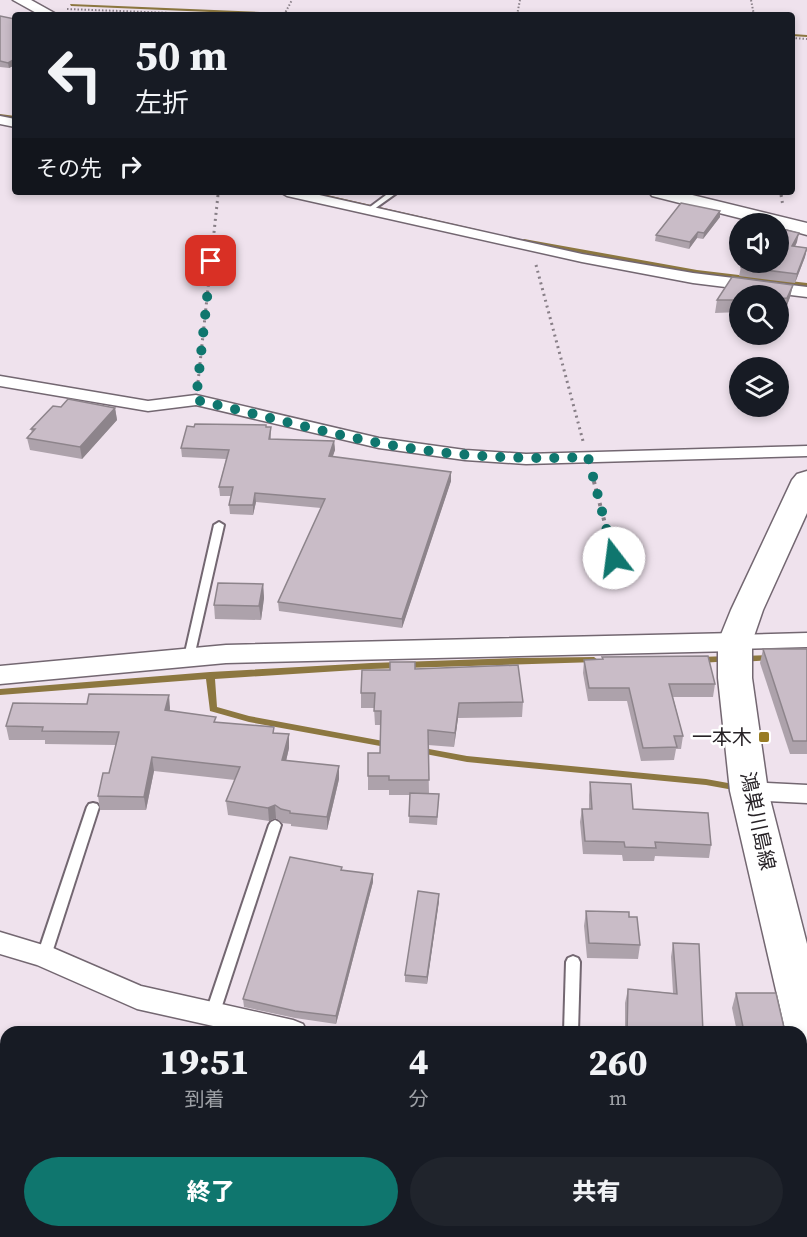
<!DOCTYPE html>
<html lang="ja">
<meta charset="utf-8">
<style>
body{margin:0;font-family:"Source Serif 4","Noto Sans JP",serif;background:#20242c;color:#f1f3f6;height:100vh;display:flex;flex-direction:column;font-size:22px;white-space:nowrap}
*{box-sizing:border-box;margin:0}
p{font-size:20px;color:#9ea1a6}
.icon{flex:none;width:33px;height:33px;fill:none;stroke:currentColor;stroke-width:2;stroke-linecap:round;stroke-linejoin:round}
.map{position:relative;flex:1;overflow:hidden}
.drawer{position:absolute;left:0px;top:1026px;width:807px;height:212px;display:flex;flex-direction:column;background:#171b24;border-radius:18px 18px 0 0;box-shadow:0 3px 9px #0003}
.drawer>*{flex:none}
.hud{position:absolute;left:12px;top:12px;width:783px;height:183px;border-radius:6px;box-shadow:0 3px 9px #0003;background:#171b24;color:#f1f3f6;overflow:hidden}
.fabs{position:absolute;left:729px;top:213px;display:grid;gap:12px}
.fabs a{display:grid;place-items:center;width:60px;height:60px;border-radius:50%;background:#171b24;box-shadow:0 3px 9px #0003;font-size:30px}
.pin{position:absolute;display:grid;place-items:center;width:51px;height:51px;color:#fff;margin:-26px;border-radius:12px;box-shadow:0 3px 9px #0006}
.me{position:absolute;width:66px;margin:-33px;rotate:345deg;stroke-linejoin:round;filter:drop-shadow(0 0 4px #0008)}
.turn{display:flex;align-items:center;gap:21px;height:126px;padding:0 24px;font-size:27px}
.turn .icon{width:78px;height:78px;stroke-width:2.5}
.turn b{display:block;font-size:42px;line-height:51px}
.then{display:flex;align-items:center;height:57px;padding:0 24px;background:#0003;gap:12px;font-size:22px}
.eta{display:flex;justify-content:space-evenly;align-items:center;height:102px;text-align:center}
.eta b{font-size:36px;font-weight:800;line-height:42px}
.primary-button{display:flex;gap:12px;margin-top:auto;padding:12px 24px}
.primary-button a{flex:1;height:69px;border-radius:36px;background:#0f766e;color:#fff;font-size:24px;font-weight:800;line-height:69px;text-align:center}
.primary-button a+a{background:#20242c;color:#f1f3f6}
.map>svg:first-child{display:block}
</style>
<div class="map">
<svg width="807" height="1237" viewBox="0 0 807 1237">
<rect width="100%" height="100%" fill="#efe2ed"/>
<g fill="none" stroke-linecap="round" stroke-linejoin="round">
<!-- stream -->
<g fill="#8c7740" fill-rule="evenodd">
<path d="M 70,4 L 307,14 L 309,15 L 277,15 L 71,6 Z"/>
<path d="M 792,34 L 807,35 L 807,37 L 792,36 Z"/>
<path d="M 0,114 L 15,116 L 15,118 L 0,116 Z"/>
<path d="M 304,192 L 314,192 L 480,230 L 477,232 Z"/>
<path d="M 524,239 L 697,270 L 807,283 L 807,287 L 697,274 L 522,242 L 521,241 Z"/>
<path d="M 771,655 L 775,658 L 774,660 L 741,662 L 737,659 L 741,656 Z"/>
<path d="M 729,656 L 732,657 L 733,659 L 732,661 L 700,663 L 696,660 L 700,657 Z"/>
<path d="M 594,657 L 598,660 L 597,662 L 371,669 L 215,679 L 217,707 L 249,716 L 394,743 L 396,745 L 394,747 L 391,748 L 249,722 L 210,711 L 206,679 L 0,695 L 0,689 L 210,672 L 371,663 L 519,658 Z"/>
<path d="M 418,747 L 467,756 L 706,779 L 739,785 L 742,786 L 744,788 L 742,790 L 739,791 L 706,785 L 467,762 L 415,752 L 413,750 L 415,748 Z"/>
</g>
<defs>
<g id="service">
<path d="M 390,192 L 398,192 L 370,212 L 366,212 L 366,210 Z"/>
<path d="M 219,522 L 224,525 L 194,657 L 189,661 L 184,657 L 214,525 Z"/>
<path d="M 93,803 L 97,804 L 99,807 L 51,956 L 49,960 L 44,961 L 39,960 L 37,956 L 87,807 L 89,804 Z"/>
<path d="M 275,820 L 279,822 L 281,825 L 219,1015 L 217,1019 L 212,1021 L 207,1019 L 205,1015 L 269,825 L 271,822 Z"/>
<path d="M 573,956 L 578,958 L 580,962 L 578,1032 L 564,1032 L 566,962 L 568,958 Z"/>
</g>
<g id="minor">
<path d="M 0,116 L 15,119 L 15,127 L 0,124 Z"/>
<path d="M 280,192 L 306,192 L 582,254 L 693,273 L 807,287 L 807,297 L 693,283 L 582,262 L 287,196 Z"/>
<path d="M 0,376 L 148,401 L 196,395 L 379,438 L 465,450 L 526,454 L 807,446 L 807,456 L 526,464 L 465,460 L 379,448 L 196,405 L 148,411 L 0,386 Z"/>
<path d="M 807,633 L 807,647 L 735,649 L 727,647 L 724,642 L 727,637 L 735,635 Z"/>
<path d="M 749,782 L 807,785 L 807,803 L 749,800 L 741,797 L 737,791 L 741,785 Z"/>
<path d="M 0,932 L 53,948 L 141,986 L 293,1020 L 303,1024 L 307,1032 L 240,1032 L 137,1009 L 37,965 L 0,954 Z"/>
<rect x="801" y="1129" width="6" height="28"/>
</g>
<g id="tertiary">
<path d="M 13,0 L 31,0 L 58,15 L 40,15 Z"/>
<path d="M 649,192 L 680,192 L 807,223 L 807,235 L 778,227 L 778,224 L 763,224 L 652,196 Z"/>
<path d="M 735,633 L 745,636 L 749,642 L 745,648 L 735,651 L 226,663 L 0,684 L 0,666 L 226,645 Z"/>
</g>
<path id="primary" d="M 807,471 L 807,513 L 763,610 L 752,642 L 752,678 L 768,791 L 807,944 L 807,1048 L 801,1046 L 801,1032 L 786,1032 L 785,1029 L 730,791 L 718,678 L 718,642 L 731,610 L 792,480 L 797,474 Z"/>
</defs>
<!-- service casing -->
<use href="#service" stroke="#736771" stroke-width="4"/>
<!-- minor casing -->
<use href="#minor" stroke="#736771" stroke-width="3"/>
<!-- tertiary casing -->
<use href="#tertiary" stroke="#736771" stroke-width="3"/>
<!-- primary casing -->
<use href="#primary" stroke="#736771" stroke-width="3"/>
<!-- path-far2 -->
<g stroke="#887f87" stroke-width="2" stroke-dasharray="1.5 2" stroke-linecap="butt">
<path d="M 751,0 L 754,15"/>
<path d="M 67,9 L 224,15"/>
<path d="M 284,15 L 292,0"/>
<path d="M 517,15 L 520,0"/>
<path d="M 792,38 L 807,39"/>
<path d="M 781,192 L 782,196"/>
<path d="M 218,196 L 218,192"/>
</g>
<!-- path-far1 -->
<g stroke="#887f87" stroke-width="3" stroke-dasharray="2 4" stroke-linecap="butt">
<path d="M 781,195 L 783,206"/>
<path d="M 536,265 L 583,441"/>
<path d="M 198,382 L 218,195"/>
</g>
<!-- path -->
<path stroke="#887f87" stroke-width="4" stroke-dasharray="3 4.5" stroke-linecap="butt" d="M 592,474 L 614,558"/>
<!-- service -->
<use href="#service" fill="#fff" fill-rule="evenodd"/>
<!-- minor -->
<use href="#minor" fill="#fff" fill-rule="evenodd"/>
<!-- tertiary -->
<use href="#tertiary" fill="#fff" fill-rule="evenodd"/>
<!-- primary -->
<use href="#primary" fill="#fff" fill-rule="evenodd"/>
</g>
<!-- wall -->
<g fill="#ada2ab">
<path d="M 0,16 L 15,19 L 15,65 L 9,68 L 0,67 Z"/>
<path d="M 720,211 L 720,217 L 703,239 L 697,238 L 689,249 L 655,241 L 656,235 Z"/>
<path d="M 797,242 L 795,246 L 807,248 L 805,257 L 795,283 L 739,276 L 741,267 Z"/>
<path d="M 732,277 L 793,285 L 790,297 L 785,311 L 778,311 L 778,296 L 740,296 L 740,312 L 715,313 L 717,300 Z"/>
<path d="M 61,407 L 115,408 L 117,420 L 82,459 L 30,450 L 27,438 L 32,433 L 31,429 Z"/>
<path d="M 266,427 L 271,427 L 271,439 L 334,441 L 335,450 L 332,457 L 451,472 L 451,481 L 402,628 L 279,611 L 278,602 L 321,508 L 256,502 L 253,515 L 230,514 L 229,505 L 231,496 L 220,496 L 219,487 L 226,459 L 182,457 L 181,448 Z"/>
<path d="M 263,584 L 264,598 L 261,620 L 215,619 L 214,605 Z"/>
<path d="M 763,649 L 807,649 L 807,754 L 790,754 L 760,663 Z"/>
<path d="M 602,657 L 715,684 L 713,697 L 673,697 L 683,736 L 681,749 L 676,749 L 674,760 L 641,761 L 627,701 L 588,701 L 583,673 L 584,660 L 602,659 Z"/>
<path d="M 415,669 L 523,702 L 522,717 L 458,718 L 454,747 L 428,745 L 429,794 L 439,794 L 437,825 L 409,823 L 410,795 L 389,795 L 389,790 L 368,790 L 368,776 L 380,753 L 381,725 L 375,725 L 374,708 L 361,708 L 361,693 Z"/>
<path d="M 170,708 L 170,711 L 217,722 L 275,733 L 289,734 L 289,748 L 286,761 L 339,766 L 339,779 L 327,830 L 291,826 L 291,824 L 282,823 L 276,818 L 269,821 L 228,815 L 226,801 L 235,780 L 154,771 L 146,810 L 100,810 L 98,796 L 109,773 L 116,745 L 45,744 L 45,740 L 9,740 L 6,726 Z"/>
<path d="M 590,782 L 633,809 L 711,845 L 709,858 L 655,856 L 654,861 L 623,861 L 622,855 L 583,854 L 580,822 L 582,809 L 589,809 L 589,795 Z"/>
<path d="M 342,867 L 342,870 L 373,882 L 336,1024 L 295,1018 L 244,1007 L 243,999 Z"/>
<path d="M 439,901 L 427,984 L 405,982 L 405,975 Z"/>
<path d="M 586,911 L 629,917 L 640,945 L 638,959 L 587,958 L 584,926 Z"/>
<path d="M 673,943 L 703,1032 L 625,1032 L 625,1003 L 628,989 L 673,993 L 671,957 Z"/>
<path d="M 736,993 L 785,1032 L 737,1032 L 732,1008 Z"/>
<path d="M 749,1232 L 801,1232 L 807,1237 L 750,1237 Z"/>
</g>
<!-- shaded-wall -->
<g fill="#8d848b">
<path d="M 15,59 L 15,65 L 9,68 L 8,63 Z"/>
<path d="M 720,211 L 720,217 L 703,239 L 704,233 Z"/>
<path d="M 698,232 L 697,238 L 689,249 L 690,242 Z"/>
<path d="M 799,233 L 797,242 L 791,255 L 792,246 Z"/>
<path d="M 807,248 L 805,257 L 795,283 L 797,274 Z"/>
<path d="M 793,285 L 790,297 L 785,311 L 787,298 Z"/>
<path d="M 115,408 L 117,420 L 82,459 L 80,447 Z"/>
<path d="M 334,441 L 335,450 L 330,465 L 329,456 Z"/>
<path d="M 451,472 L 451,481 L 402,628 L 402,619 Z"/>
<path d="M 255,493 L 256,502 L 253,515 L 253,505 Z"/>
<path d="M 263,584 L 264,598 L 261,620 L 259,606 Z"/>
<path d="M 169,695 L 170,708 L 167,724 L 165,710 Z"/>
<path d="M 459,703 L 458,718 L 454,747 L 455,733 Z"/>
<path d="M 289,734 L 289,748 L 283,774 L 282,760 Z"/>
<path d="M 152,757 L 154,771 L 146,810 L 144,797 Z"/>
<path d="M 339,766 L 339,779 L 327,830 L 327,817 Z"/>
<path d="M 275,805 L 276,818 L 269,821 L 268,808 Z"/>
<path d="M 373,874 L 373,882 L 336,1024 L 336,1016 Z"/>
<path d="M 439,894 L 439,901 L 427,984 L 427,977 Z"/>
</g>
<!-- building -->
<g fill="#c9bcc7" stroke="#8d848b" stroke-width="1.5">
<path d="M 0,16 L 15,19 L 15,59 L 8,63 L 0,61 Z"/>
<path d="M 681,203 L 720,211 L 704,233 L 698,232 L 690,242 L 656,235 Z"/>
<path d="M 778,228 L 799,233 L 792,246 L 807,248 L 797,274 L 741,267 L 743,262 L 778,262 Z"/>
<path d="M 732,277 L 793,285 L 787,298 L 778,299 L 778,296 L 740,296 L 740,300 L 717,300 Z"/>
<path d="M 68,399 L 115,408 L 80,447 L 27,438 L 35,429 L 31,429 L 53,406 L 61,407 Z"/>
<path d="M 195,424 L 266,425 L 266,427 L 271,427 L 269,439 L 334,441 L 329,456 L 451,472 L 402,619 L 278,602 L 325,499 L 255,493 L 253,505 L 229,505 L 233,487 L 219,487 L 229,450 L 181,448 L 187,426 L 194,427 Z"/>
<path d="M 218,583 L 263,584 L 259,606 L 214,605 Z"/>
<path d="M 763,649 L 807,649 L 807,741 L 793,741 Z"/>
<path d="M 708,656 L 715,684 L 669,684 L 683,736 L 674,736 L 677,747 L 643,748 L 629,688 L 589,688 L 584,660 L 603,659 L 602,657 Z"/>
<path d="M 390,662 L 415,662 L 415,669 L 518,665 L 523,702 L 459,703 L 455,733 L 428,730 L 429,780 L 389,780 L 389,776 L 368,776 L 368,753 L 380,753 L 381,711 L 374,711 L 375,693 L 361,693 L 362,670 L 390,670 Z"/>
<path d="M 89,694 L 169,695 L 165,710 L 216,717 L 214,722 L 274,727 L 273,733 L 289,734 L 282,760 L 339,766 L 327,817 L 290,813 L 290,811 L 281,809 L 275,805 L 268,808 L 226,801 L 240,767 L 152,757 L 144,797 L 98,796 L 103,773 L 109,773 L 119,732 L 42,731 L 43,727 L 6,726 L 13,703 L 87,704 Z"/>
<path d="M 590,782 L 631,784 L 633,809 L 708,813 L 711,845 L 655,842 L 656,848 L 625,847 L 624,842 L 585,841 L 582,809 L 592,809 Z"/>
<path d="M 410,793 L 439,794 L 437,817 L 409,816 Z"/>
<path d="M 290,857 L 342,867 L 341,870 L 373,874 L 336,1016 L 295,1011 L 243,999 Z"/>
<path d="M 418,891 L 439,894 L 427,977 L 405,975 Z"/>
<path d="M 586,911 L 629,912 L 629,917 L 637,917 L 640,945 L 589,943 Z"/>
<path d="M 673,943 L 699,944 L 703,1032 L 627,1032 L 628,989 L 677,994 Z"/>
<path d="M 736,993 L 776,993 L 785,1032 L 744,1032 Z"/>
<path d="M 801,1145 L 807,1145 L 807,1237 L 760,1237 L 759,1232 L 801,1232 Z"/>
</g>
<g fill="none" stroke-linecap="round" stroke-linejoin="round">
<!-- route -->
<path stroke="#0f766e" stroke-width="10" stroke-dasharray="0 18" d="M 211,261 L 196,400 C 257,414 318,431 379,443 C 448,456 518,460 588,457 L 614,558"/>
</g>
<!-- markers -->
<rect fill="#987c24" stroke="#fff" stroke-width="2" x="758" y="731" width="12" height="12" rx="3"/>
<g text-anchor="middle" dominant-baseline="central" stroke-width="5" stroke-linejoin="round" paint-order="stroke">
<!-- poi labels -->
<g font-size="20" fill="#272226" stroke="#fff" text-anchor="end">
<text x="752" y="737">一本木</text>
</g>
<!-- street labels -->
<g font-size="20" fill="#272226" stroke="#fff">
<text transform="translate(758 821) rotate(78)">鴻巣川島線</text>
</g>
</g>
</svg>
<div class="fabs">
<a><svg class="icon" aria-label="sound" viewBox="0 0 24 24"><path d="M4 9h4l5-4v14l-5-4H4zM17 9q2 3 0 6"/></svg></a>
<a><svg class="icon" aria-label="search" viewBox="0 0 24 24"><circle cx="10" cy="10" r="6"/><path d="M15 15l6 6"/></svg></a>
<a><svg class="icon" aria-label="layers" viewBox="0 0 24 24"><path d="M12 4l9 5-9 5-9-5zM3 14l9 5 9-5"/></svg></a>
</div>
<div class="pin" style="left:211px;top:261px;background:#d93025"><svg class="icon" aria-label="arrive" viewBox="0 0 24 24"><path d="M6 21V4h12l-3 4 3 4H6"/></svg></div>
<svg class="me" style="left:614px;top:558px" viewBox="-20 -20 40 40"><circle r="19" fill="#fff"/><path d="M0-13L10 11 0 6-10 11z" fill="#0f766e"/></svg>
<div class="hud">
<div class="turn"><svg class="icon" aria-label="left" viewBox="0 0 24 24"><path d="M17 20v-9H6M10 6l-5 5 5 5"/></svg><div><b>50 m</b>左折</div></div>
<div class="then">その先<svg class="icon" aria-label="right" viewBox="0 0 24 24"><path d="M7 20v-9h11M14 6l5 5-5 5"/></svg></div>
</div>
<section class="drawer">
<div class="eta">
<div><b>19:51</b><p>到着</p></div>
<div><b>4</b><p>分</p></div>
<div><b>260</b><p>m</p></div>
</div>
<div class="primary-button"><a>終了</a><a>共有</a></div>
</section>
</div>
